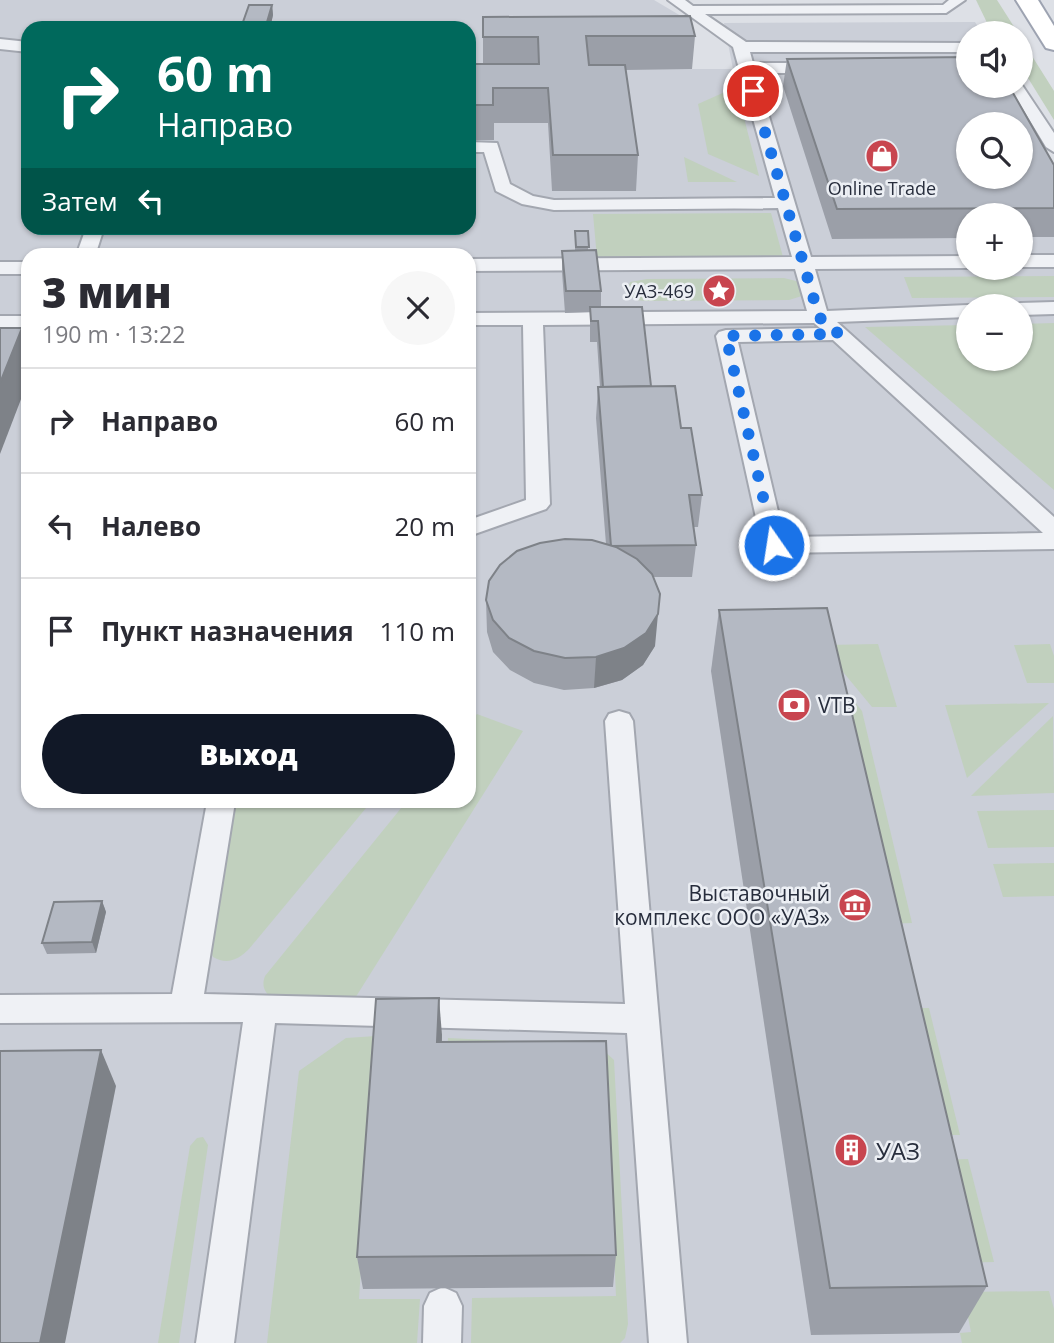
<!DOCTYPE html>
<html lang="ru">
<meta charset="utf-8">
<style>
body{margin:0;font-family:"Open Sans",sans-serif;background:#f7f7f7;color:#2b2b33;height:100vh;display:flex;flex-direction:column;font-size:26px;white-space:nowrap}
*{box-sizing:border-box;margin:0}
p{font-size:23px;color:#7c7c81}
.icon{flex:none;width:38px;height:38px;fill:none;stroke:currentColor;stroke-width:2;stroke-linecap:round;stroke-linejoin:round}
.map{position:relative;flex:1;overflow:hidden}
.sheet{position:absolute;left:21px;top:248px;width:455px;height:560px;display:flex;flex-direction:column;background:#fff;border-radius:21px;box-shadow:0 2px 5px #0004}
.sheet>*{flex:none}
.top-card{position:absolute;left:21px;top:21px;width:455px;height:214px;border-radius:21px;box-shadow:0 2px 5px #0004;background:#00695c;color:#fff;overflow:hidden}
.fabs{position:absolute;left:956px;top:21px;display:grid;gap:14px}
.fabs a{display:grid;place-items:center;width:77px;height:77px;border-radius:50%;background:#fff;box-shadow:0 2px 5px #0004;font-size:35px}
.pin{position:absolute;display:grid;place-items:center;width:60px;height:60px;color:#fff;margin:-30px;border:4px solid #fff;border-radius:50%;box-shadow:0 2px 7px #0007}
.me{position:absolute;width:77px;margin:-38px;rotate:347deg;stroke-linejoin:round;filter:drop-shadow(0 0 5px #0008)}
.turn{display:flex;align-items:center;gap:24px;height:147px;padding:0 21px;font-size:32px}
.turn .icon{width:91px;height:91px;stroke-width:2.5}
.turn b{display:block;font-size:49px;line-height:60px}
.then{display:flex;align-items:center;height:66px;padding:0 21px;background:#0003;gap:14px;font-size:26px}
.round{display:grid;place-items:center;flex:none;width:74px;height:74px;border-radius:37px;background:#f7f7f7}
.headline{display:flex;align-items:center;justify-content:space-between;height:119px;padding:0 21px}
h1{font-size:42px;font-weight:800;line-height:52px}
.cta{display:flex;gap:14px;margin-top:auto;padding:14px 21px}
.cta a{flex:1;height:80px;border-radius:42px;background:#111827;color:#fff;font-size:28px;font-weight:800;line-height:80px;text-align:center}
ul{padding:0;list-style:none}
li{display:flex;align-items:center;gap:21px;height:105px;padding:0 21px;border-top:2px solid #e1e1e2}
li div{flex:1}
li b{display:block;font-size:26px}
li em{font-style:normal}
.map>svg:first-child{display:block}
</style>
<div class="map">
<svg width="1054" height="1343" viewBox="0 0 1054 1343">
<rect width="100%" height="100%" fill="#dde0e6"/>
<!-- built -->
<path fill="#cbcfd8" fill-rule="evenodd" d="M 0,0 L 654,0 L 681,16 L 692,69 L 733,69 L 724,23 L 975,22 L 982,33 L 968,33 L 968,86 L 1020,124 L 968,124 L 968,177 L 1020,177 L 1020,124 L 1054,185 L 1054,1343 L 0,1343 ZM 28,28 L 469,28 L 469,228 L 28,228 ZM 968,215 L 1020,215 L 1020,268 L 968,268 ZM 28,256 L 469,256 L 469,802 L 28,802 ZM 968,306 L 1020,306 L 1020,359 L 968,359 Z"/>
<!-- green -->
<g fill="#c1d0be">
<path d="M 976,0 L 997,0 L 1018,33 L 992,33 Z"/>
<path d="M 1020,37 L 1054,91 L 1054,120 L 1028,78 L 1020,74 Z"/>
<path d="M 736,87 L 759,176 L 708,154 L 698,104 Z"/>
<path d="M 684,157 L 737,182 L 688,182 Z"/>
<path d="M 771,213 L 783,257 L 597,258 L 593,214 Z"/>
<path d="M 1054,276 L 1054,297 L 912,298 L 904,277 Z"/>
<path d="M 784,278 L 800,282 L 805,295 L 789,300 L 646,301 L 635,300 L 627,293 L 630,282 L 647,279 Z"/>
<path d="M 1054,323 L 1054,490 L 865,327 L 968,325 L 968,359 L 1020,359 L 1020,324 Z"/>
<path d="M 878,644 L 897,707 L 872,707 L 829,655 L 827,645 Z"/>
<path d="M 1050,644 L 1054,656 L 1054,683 L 1027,683 L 1014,645 Z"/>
<path d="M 827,667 L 862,711 L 912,923 L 885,924 Z"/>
<path d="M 1049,703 L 967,778 L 945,705 Z"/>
<path d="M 477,714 L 523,731 L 352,1003 L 273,1000 C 265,992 261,987 265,976 L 406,802 L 469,802 L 469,723 Z"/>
<path d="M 1053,716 L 1054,793 L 971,796 Z"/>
<path d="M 234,802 L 371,802 L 249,949 C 238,960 227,965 213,957 L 209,948 Z"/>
<path d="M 1054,810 L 1054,847 L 988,848 L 977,811 Z"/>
<path d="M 1054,863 L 1054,896 L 1003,897 L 993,864 Z"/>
<path d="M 902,1008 L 929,1008 L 960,1135 L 930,1135 Z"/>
<path d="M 376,1036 L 359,1299 L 420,1299 L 417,1343 L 267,1343 L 299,1071 L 346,1038 Z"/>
<path d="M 448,1038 L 588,1045 L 600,1047 L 614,1060 L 628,1324 L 625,1338 L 620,1343 L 471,1343 L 472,1298 L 616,1296 L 606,1073 L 446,1074 Z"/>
<path d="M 203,1137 L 208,1145 L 179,1343 L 158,1343 L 190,1146 L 197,1138 Z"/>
<path d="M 968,1159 L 994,1262 L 960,1263 L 934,1160 Z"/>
<path d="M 1049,1291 L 1054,1309 L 1054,1343 L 962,1343 L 960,1333 L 971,1332 L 963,1292 Z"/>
</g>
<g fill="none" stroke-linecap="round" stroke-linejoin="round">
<defs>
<g id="lane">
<path d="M 668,0 L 685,0 L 693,6 L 943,5 L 949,0 L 965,0 L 946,13 L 705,14 L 746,42 L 968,43 L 966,52 L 750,52 L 753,63 L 819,63 L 827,68 L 819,73 L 756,73 L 811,257 L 968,256 L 968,268 L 815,269 L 827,311 L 968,305 L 973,306 L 968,306 L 968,317 L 837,322 L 1054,517 L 1054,549 L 774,553 L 766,551 L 762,545 L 716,336 L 719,332 L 726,330 L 820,328 L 814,323 L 543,325 L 550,504 L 546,509 L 469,536 L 469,520 L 526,500 L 523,325 L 469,325 L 469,313 L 807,311 L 795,269 L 469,271 L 469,259 L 792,257 L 778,208 L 554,210 L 522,204 L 496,191 L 484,152 L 469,152 L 469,142 L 497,143 L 510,184 L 533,196 L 554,200 L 775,198 L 733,47 ZM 833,340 L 1043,533 L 784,537 L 738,342 Z"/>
<path d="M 0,39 L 28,42 L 28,52 L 0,49 Z"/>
<path d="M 1020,82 L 1054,133 L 1054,152 L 1046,147 L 1009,86 L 1020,86 Z"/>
<path d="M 86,228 L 104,228 L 95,256 L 76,256 Z"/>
<rect x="1020" y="255" width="34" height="12"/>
<rect x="0" y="262" width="28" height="12"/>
<path d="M 1054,302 L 1054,314 L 1020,315 L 1020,306 L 1012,306 L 1020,303 Z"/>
<rect x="0" y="316" width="28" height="12"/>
<path d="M 619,711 L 629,714 L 633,721 L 687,1343 L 649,1343 L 627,1033 L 275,1023 L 234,1343 L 196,1343 L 243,1022 L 0,1023 L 0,995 L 172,994 L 207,802 L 235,802 L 204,994 L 625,1004 L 605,721 L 609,714 Z"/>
<path d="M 443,1287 L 456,1293 L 462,1306 L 461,1343 L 423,1343 L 424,1306 L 430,1293 Z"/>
</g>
<path id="primary" d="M 1016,0 L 1038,0 L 1054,26 L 1054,50 L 1046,48 Z"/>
</defs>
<!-- lane casing -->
<use href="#lane" stroke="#a3a7b0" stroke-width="4"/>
<!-- primary casing -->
<use href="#primary" stroke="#9da3b1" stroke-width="4"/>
<!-- lane -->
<use href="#lane" fill="#eff1f5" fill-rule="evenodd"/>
<!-- primary -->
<use href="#primary" fill="#fff" fill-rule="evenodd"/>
</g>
<!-- wall -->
<g fill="#9b9fa8">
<path d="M 272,5 L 273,15 L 270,28 L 244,28 L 243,22 Z"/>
<path d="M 695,36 L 692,69 L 625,70 L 638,155 L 636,191 L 552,191 L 548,123 L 494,123 L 494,140 L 469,140 L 469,64 L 483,64 L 483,37 Z"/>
<path d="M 787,59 L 1054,165 L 1054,237 L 1020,237 L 1020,215 L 968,215 L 968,238 L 832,239 L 783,86 Z"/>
<path d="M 575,231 L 588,231 L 588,250 L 601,291 L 601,307 L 651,386 L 681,428 L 702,495 L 698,527 L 693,527 L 696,545 L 692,577 L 653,577 L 655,646 L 643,665 L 622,680 L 594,688 L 564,690 L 534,683 L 510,670 L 493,652 L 487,632 L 486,600 L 606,544 L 596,418 L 598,387 L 600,387 L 597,342 L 590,342 L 590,312 L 565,313 L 562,272 L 562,251 L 575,251 Z"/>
<path d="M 719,610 L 987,1286 L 959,1333 L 811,1335 L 711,671 Z"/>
<path d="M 102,901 L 106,912 L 96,953 L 47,954 L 42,943 Z"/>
<path d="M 442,1035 L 442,1042 L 616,1255 L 613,1287 L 363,1289 L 357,1257 Z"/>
</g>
<!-- shaded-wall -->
<g fill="#7e8288">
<path d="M 272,5 L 273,15 L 270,28 L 268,28 L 267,22 Z"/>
<path d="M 22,328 L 28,348 L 28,381 L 0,454 L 0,383 Z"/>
<path d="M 658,614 L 655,646 L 643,665 L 622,680 L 594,688 L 596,657 Z"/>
<path d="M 102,901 L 106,912 L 96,953 L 92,942 Z"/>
<path d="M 439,998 L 442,1035 L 440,1078 L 437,1042 Z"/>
<path d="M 101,1050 L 116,1086 L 65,1343 L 40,1343 Z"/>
</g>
<!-- building -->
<g fill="#b4b9c3" stroke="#7e8288" stroke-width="2" fill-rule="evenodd">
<path d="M 249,5 L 272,5 L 267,22 L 243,22 Z"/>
<path d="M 690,16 L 695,36 L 586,36 L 589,65 L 625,65 L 638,155 L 553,155 L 548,88 L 493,88 L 493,105 L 469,105 L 469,64 L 539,64 L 538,37 L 483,37 L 483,17 Z"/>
<path d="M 968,57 L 968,86 L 1009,86 L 1054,165 L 1054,208 L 837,209 L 787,59 ZM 968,124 L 1020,124 L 1020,177 L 968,177 Z"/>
<path d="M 575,231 L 588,231 L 589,247 L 576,247 Z"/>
<path d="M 596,250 L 601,291 L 566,291 L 562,251 Z"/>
<path d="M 590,307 L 642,307 L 651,386 L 603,387 L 598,321 L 591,321 Z"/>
<path d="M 0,328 L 22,328 L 0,383 Z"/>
<path d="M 675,386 L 681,428 L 691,428 L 702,495 L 689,495 L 696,545 L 611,546 L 598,387 Z"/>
<path d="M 565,539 L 592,540 L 616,547 L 637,559 L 652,574 L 660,594 L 658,614 L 646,633 L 624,648 L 596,657 L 565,658 L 534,651 L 509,638 L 493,620 L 486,600 L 489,581 L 500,565 L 517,551 L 540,543 Z"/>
<path d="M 827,608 L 987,1286 L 830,1288 L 719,610 Z"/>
<path d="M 102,901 L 92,942 L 42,943 L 54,902 Z"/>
<path d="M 439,998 L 437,1042 L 606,1041 L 616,1255 L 357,1257 L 376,999 Z"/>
<path d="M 101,1050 L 40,1343 L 0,1343 L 0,1051 Z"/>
</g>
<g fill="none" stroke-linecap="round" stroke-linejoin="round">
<!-- route -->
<path stroke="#1a73e8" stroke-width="12" stroke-dasharray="0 21.6" d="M 753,91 L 819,317 L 839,334 L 726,336 L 774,545"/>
</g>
<!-- icons -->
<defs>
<symbol id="shop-disc" viewBox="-11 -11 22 22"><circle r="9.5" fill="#c8454f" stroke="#eceff4"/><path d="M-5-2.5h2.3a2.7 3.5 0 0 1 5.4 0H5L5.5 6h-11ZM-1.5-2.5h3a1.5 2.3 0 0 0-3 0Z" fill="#fff"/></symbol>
<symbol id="sight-disc" viewBox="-11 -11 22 22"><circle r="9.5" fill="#c8454f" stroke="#eceff4"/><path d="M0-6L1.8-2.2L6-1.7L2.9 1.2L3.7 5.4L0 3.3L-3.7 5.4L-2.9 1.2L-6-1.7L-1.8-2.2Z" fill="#fff"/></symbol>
<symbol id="bank-disc" viewBox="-11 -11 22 22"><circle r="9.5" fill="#c8454f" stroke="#eceff4"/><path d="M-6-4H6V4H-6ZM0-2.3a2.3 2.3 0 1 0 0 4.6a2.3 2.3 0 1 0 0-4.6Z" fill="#fff"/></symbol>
<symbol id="museum-disc" viewBox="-11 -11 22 22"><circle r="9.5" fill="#c8454f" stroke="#eceff4"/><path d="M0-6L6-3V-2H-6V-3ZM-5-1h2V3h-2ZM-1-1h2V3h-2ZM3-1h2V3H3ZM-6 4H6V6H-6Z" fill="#fff"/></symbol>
<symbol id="building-disc" viewBox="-11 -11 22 22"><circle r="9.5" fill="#c8454f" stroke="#eceff4"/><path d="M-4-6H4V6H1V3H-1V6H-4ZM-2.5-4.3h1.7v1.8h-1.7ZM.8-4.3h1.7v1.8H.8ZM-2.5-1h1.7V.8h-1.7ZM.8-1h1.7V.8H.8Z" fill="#fff"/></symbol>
</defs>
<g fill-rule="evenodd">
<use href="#shop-disc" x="863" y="137" width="38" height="38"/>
<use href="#sight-disc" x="700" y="272" width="38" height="38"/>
<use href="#bank-disc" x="775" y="686" width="38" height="38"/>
<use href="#museum-disc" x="836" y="886" width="38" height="38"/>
<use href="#building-disc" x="832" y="1131" width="38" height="38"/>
</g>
<g text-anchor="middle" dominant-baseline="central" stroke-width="5" stroke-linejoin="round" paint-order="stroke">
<!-- far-poi labels -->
<g font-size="18" fill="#272d3c" stroke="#eceff4">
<text x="882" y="188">Online Trade</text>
<text x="694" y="291" text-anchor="end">УАЗ-469</text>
</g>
<!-- poi labels -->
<g font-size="21" fill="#272d3c" stroke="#eceff4" text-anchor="start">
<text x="818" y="705">VTB</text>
<text x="830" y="893" text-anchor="end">Выставочный<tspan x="830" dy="24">комплекс ООО «УАЗ»</tspan></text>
</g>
<!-- near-poi labels -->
<g font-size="24" fill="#272d3c" stroke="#eceff4" text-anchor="start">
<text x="876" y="1150">УАЗ</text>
</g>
</g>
</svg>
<div class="fabs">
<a><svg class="icon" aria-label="sound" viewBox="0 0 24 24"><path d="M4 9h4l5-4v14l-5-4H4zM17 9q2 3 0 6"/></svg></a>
<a><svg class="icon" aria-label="search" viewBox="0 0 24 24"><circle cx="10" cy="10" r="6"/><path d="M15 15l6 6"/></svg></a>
<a>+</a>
<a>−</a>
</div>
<div class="pin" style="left:753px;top:91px;background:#d93025"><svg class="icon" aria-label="arrive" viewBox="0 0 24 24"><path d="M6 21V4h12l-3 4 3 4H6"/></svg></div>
<svg class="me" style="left:774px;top:545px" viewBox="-20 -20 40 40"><circle r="17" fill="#1a73e8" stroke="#fff" stroke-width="3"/><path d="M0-11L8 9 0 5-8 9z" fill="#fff"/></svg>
<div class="top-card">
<div class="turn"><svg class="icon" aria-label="right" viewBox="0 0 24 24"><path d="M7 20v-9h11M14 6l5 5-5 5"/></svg><div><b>60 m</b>Направо</div></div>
<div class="then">Затем<svg class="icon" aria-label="left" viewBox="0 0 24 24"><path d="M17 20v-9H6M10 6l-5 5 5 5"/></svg></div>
</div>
<section class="sheet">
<div class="headline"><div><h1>3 мин</h1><p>190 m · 13:22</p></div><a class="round"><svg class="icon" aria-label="close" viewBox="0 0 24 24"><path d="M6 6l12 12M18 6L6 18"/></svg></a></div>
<ul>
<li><svg class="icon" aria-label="right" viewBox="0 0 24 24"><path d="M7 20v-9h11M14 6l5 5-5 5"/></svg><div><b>Направо</b></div><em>60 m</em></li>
<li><svg class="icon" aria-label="left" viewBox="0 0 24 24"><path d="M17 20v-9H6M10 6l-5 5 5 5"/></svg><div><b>Налево</b></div><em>20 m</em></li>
<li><svg class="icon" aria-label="arrive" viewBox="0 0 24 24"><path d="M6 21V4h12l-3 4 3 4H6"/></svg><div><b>Пункт назначения</b></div><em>110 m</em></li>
</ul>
<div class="cta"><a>Выход</a></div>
</section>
</div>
